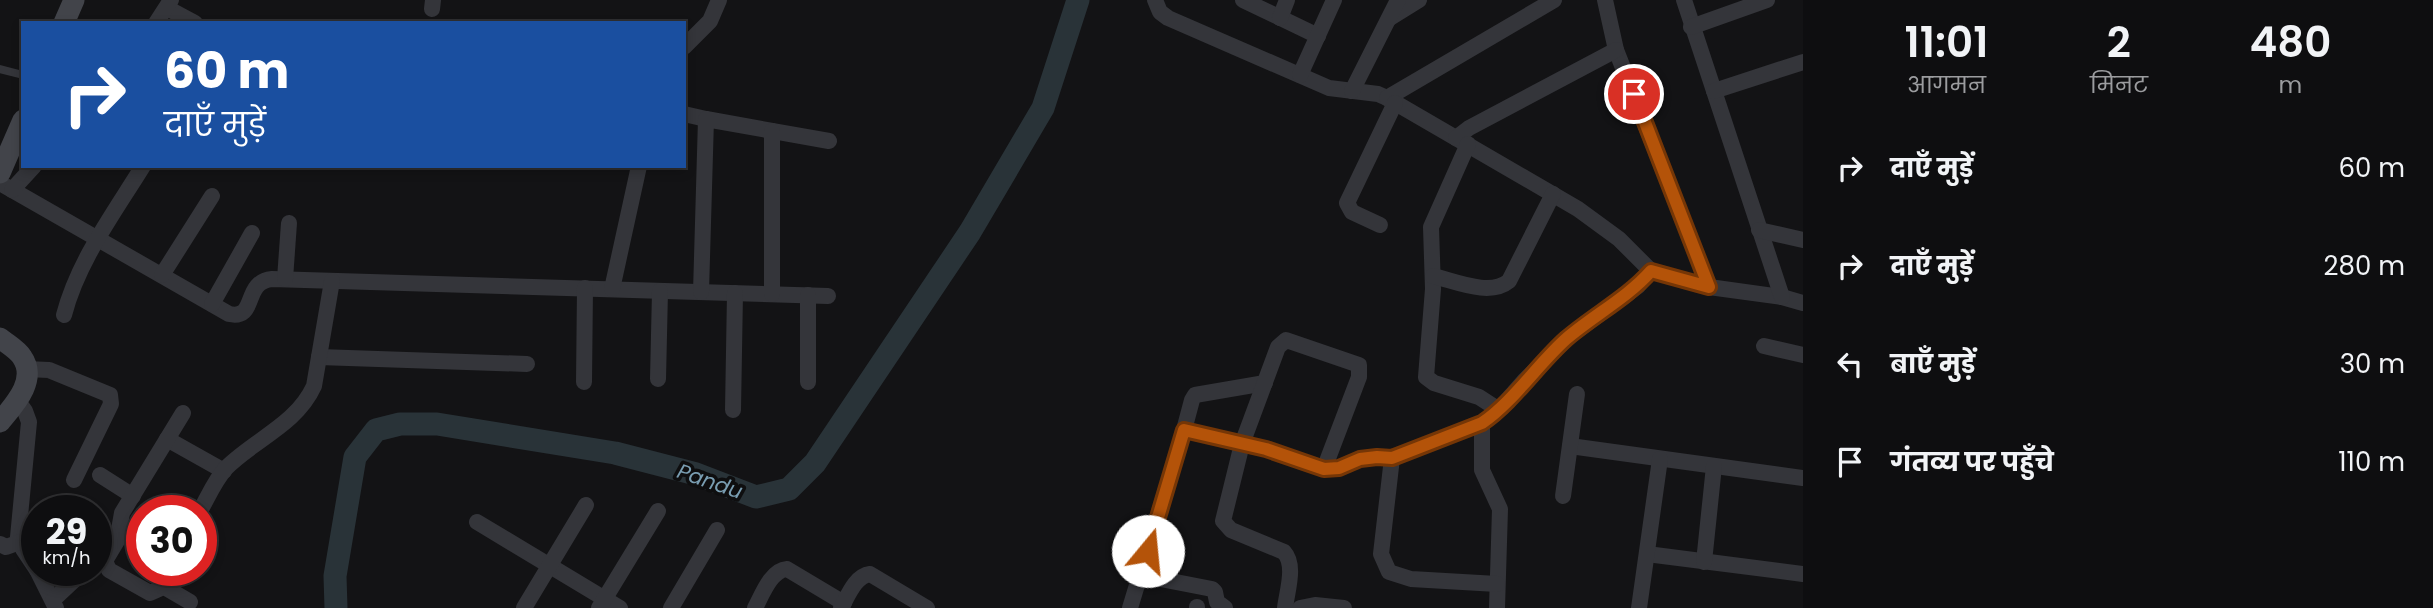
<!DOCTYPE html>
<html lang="hi">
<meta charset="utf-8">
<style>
body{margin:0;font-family:Poppins,"Noto Sans Devanagari",sans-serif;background:#1c1c1e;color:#f1f3f6;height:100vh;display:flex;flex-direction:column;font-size:26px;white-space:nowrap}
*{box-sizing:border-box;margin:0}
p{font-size:23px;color:#9b9c9f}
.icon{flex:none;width:38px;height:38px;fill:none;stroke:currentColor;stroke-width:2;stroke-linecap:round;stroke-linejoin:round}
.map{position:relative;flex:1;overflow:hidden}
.drawer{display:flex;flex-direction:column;background:#0e0e10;width:630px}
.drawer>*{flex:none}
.hud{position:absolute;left:21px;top:21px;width:665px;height:147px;border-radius:0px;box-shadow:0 4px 10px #0003,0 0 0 2px #2e2e30;background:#1a4fa0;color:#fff;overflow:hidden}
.speed{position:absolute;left:21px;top:495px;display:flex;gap:14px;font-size:35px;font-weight:700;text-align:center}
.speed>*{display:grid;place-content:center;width:91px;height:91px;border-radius:50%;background:#0e0e10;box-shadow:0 4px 10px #0003,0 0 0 2px #2e2e30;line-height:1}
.speed small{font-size:18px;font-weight:400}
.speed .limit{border:10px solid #d22;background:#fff;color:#111}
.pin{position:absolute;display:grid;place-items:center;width:60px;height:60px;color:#fff;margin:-30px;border:4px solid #fff;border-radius:50%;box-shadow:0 2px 7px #0007}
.me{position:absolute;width:77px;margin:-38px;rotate:17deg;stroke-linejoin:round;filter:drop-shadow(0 0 5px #0008)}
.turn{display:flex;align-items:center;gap:24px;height:147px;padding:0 28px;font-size:32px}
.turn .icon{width:91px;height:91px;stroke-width:2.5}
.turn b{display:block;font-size:49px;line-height:60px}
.eta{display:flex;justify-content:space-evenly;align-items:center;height:119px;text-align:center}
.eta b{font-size:42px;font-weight:600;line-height:49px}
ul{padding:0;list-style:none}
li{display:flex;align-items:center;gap:21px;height:98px;padding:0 28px}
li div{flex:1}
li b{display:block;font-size:26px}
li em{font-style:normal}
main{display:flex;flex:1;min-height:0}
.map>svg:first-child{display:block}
</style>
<main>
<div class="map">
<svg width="1803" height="608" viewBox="0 0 1803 608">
<rect width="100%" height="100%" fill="#131315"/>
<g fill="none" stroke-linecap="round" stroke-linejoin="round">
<!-- river -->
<path stroke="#293338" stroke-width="23" d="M 336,608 L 335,576 L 355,457 L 376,430 L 400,424 L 437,424 L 615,453 L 696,474 L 756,497 L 789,489 L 815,463 L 970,232 L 1043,108 L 1078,0"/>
<!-- lane -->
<path stroke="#34353a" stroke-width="8" d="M 0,69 L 23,75"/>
<!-- street -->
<g stroke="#34353a" stroke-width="16">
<path d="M 1155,0 L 1160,12 L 1168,18 L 1329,88 L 1378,94 L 1387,98 L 1578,209 L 1619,239 L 1651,271 L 1709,287 L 1782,297 L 1803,303"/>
<path d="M 1243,0 L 1318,36"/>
<path d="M 1605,0 L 1616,50 L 1709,287"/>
<path d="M 1684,0 L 1782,297"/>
<path d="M 167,8 L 195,23"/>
<path d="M 432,9 L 433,0"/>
<path d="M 1280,18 L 1287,0"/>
<path d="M 1390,18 L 1419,0"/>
<path d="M 156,23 L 171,0"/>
<path d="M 1691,27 L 1767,0"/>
<path d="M 684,47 L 710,21 L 719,0"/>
<path d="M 1300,75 L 1334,0"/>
<path d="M 1352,91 L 1398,0"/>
<path d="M 1714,91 L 1803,62"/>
<path d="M 1387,98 L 1554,0"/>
<path d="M 684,114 L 706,119"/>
<path d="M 1456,138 L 1469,128 L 1616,50"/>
<path d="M 1468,144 L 1431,227 L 1433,289 L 1426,377 L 1434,383 L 1479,397 L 1499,410"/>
<path d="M 0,183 L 229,314 C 258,320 242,282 272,279 L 828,296"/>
<path d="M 12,190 L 34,166"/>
<path d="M 1380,225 L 1352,212 L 1347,203 L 1395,103"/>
<path d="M 1759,230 L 1803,240"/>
<path d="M 162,275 L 212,196"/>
<path d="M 1433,276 C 1455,281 1490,297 1509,281 L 1553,194"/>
<path d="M 285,279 L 289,223"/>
<path d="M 612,289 L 639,166"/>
<path d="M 701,292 L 706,119 L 829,141"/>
<path d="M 772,294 L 772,131"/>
<path d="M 808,295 L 808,382"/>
<path d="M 212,304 L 252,233"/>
<path d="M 64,315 C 78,261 114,213 143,166"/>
<path d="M 1764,346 L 1803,355"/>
<path d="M 319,357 L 527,364"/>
<path d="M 26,369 L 49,370 L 110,395 L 111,404 L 74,480"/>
<path d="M 658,379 L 660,291"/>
<path d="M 584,382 L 585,288"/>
<path d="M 17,400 L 25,411 L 29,422 L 18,537 L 23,549 L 37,570"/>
<path d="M 733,410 L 735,293"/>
<path d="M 1482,423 L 1482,470 L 1500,509 L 1497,608"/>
<path d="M 1184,430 L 1192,400 L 1195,395 L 1265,383"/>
<path d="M 167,439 L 224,471"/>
<path d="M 1570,446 L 1803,478"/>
<path d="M 1392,458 L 1381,554 L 1389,572 L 1411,579 L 1497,584"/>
<path d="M 100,475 L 133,496"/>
<path d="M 1563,496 L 1577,394"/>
<path d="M 200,511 C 208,497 215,480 226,468 C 255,439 296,425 314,386 L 332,281"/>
<path d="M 477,522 L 620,608"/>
<path d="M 0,544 L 6,547 L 20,542"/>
<path d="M 1647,554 L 1803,574"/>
<path d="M 1704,562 L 1714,466"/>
<path d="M 37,570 L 56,608"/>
<path d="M 169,570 L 159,589 L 150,593 L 109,570 L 105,561 L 117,541 L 122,513 L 183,413"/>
<path d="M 1140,575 L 1212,589 L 1215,592 L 1217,602 L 1225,608"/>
<path d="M 161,585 L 190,602"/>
<path d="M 53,600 L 85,570"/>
<path d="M 524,608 L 586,505"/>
<path d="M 599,608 L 658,511"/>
<path d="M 671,608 L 717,530"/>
<path d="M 755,608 C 762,595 771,570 787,569 L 844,603"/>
<path d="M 841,608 C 848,596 855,576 870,574 L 927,608"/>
<path d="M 1130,608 L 1184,430 L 1266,449 L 1324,469 L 1339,468 L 1360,459 L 1377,457 L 1392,458 L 1482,423 L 1495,414 L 1524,381 L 1567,338 L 1638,286 L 1651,271"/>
<path d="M 1197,608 L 1197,607"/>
<path d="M 1285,608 C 1287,591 1296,565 1284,552 L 1231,530 L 1223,521 L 1242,444 L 1278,347 L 1286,340 L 1359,365 L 1359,377 L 1324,469"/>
<path d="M 1300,608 L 1315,605 L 1344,608"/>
<path d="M 1639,608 L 1660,459"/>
</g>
<!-- secondary -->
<g stroke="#42444a" stroke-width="21">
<path d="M 64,23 L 74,0"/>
<path d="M 0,173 L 23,120"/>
<path d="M 0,338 C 7,344 17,349 22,357 C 38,380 14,405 0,422"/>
</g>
</g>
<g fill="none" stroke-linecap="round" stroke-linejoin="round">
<defs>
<path id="route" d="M 1148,551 L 1184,430 L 1266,449 L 1324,469 L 1339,468 L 1360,459 L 1377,457 L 1392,458 L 1482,423 C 1512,403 1538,364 1566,339 C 1594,315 1627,298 1651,271 L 1709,287 L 1634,94"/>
</defs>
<!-- route casing -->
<use href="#route" stroke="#753606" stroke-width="18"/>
<!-- route -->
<use href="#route" stroke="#b45309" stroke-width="12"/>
</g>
<g text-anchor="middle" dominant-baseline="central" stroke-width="7" stroke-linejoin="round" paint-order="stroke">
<!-- water labels -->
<g font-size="21" font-style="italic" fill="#7a9eb2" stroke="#0e0e0f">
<text transform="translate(710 481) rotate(19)">Pandu</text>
</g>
</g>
</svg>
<div class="speed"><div>29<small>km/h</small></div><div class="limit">30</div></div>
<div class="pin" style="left:1634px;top:94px;background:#d93025"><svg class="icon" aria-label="arrive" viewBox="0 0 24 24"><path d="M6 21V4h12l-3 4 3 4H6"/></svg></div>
<svg class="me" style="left:1148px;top:551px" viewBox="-20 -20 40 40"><circle r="19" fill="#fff"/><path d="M0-13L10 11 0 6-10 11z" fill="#b45309"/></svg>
<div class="hud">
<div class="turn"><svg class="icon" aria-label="right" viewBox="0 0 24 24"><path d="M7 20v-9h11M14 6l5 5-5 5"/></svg><div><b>60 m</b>दाएँ मुड़ें</div></div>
</div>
</div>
<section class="drawer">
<div class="eta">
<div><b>11:01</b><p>आगमन</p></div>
<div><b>2</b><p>मिनट</p></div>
<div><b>480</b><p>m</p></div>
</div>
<ul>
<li><svg class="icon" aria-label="right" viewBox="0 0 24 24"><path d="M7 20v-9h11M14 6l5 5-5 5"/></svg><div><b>दाएँ मुड़ें</b></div><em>60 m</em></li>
<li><svg class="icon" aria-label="right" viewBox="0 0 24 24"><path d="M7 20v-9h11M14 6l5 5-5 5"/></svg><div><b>दाएँ मुड़ें</b></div><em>280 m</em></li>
<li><svg class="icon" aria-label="left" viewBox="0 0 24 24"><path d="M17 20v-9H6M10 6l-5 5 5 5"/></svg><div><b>बाएँ मुड़ें</b></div><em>30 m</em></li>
<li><svg class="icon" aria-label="arrive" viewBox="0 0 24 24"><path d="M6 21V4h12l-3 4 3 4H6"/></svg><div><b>गंतव्य पर पहुँचे</b></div><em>110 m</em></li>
</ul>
</section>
</main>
